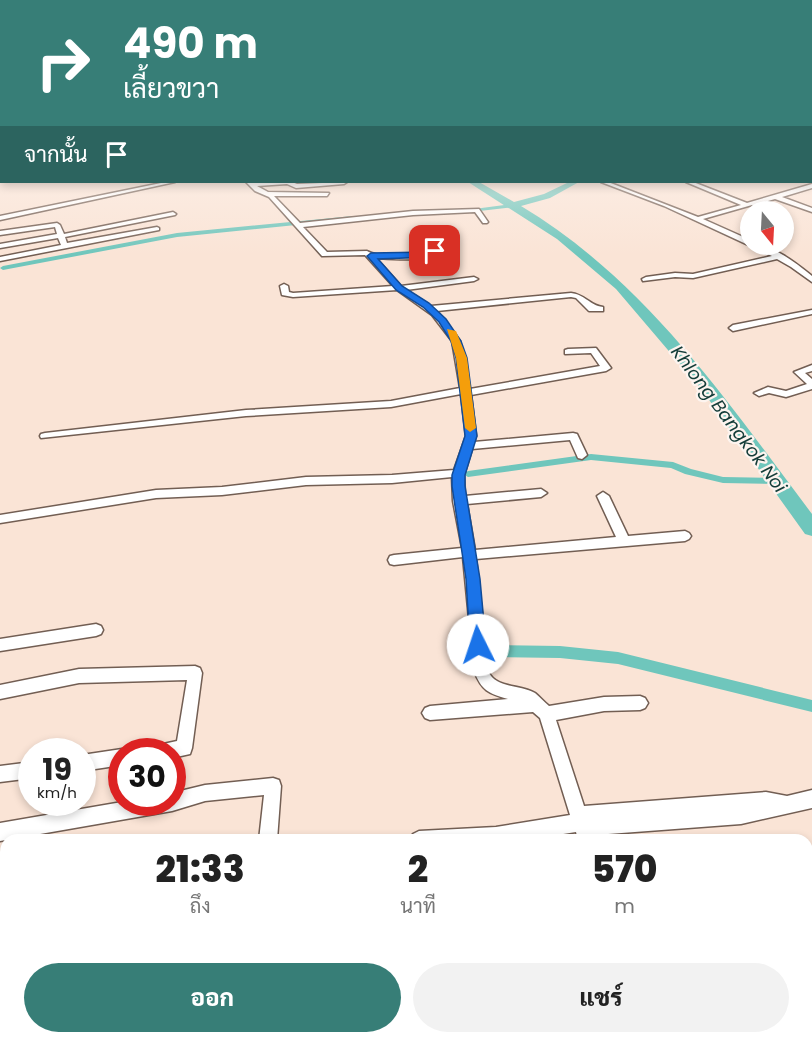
<!DOCTYPE html>
<html lang="th">
<meta charset="utf-8">
<style>
body{margin:0;font-family:Poppins,Sarabun,sans-serif;background:#f2f2f2;color:#222;height:100vh;display:flex;flex-direction:column;font-size:22px;white-space:nowrap}
*{box-sizing:border-box;margin:0}
p{font-size:20px;color:#767676}
.icon{flex:none;width:33px;height:33px;fill:none;stroke:currentColor;stroke-width:2;stroke-linecap:round;stroke-linejoin:round}
.map{position:relative;flex:1;overflow:hidden}
.panel{position:absolute;left:0px;top:834px;width:813px;height:210px;display:flex;flex-direction:column;background:#fff;border-radius:18px 18px 0 0;box-shadow:0 3px 9px #0003}
.panel>*{flex:none}
.guide{position:absolute;left:0px;top:0px;width:813px;height:183px;box-shadow:0 3px 9px #0003;background:#377e77;color:#fff;overflow:hidden}
.needle{width:39px;rotate:162deg}
.buttons{position:absolute;left:740px;top:201px;display:grid;gap:12px}
.buttons a{display:grid;place-items:center;width:54px;height:54px;border-radius:50%;background:#fff;box-shadow:0 3px 9px #0003;font-size:30px}
.speed{position:absolute;left:18px;top:738px;display:flex;gap:12px;font-size:30px;font-weight:700;text-align:center}
.speed>*{display:grid;place-content:center;width:78px;height:78px;border-radius:50%;background:#fff;box-shadow:0 3px 9px #0003;line-height:1}
.speed small{font-size:15px;font-weight:400}
.speed .limit{border:9px solid #d22;background:#fff;color:#111}
.pin{position:absolute;display:grid;place-items:center;width:51px;height:51px;color:#fff;margin:-26px;border-radius:12px;box-shadow:0 3px 9px #0006}
.me{position:absolute;width:66px;margin:-33px;rotate:356deg;stroke-linejoin:round;filter:drop-shadow(0 0 4px #0008)}
.turn{display:flex;align-items:center;gap:21px;height:126px;padding:0 24px;font-size:27px}
.turn .icon{width:78px;height:78px;stroke-width:2.5}
.turn b{display:block;font-size:42px;line-height:51px}
.then{display:flex;align-items:center;height:57px;padding:0 24px;background:#0003;gap:12px;font-size:22px}
.eta{display:flex;justify-content:space-evenly;align-items:center;height:102px;text-align:center}
.eta b{font-size:36px;font-weight:800;line-height:42px}
.primary-button{display:flex;gap:12px;margin-top:auto;padding:12px 24px}
.primary-button a{flex:1;height:69px;border-radius:36px;background:#377e77;color:#fff;font-size:24px;font-weight:800;line-height:69px;text-align:center}
.primary-button a+a{background:#f2f2f2;color:#222}
.map>svg:first-child{display:block}
</style>
<div class="map">
<svg width="812" height="1044" viewBox="0 0 812 1044">
<rect width="100%" height="100%" fill="#fae4d6"/>
<g fill="none" stroke-linecap="round" stroke-linejoin="round">
<!-- canal -->
<g fill="#6fc6bc" fill-rule="evenodd">
<path d="M 512,204 L 514,205 L 514,207 L 462,213 L 459,211 Z"/>
<path d="M 353,216 L 356,218 L 355,219 L 177,237 L 3,270 L 0,268 L 3,266 L 177,233 Z"/>
<path d="M 591,454 L 673,462 L 691,469 L 723,477 L 778,478 L 783,481 L 778,484 L 723,483 L 685,474 L 671,468 L 591,460 L 468,477 L 463,474 L 468,471 Z"/>
<path d="M 496,645 L 560,646 L 618,652 L 812,700 L 812,712 L 618,664 L 560,658 L 496,657 L 492,655 L 490,651 L 492,647 Z"/>
</g>
<!-- river -->
<path fill="#6fc6bc" fill-rule="evenodd" d="M 468,182 L 479,182 L 514,202 L 544,194 L 569,182 L 579,182 L 550,198 L 521,206 C 646,281 727,401 812,514 L 812,536 L 805,534 L 702,390 L 616,289 L 557,239 Z"/>
<defs>
<g id="street">
<path d="M 0,120 L 2,120 L 0,123 Z"/>
<path d="M 0,136 L 2,136 L 0,140 Z"/>
<path d="M 0,145 L 2,145 L 0,149 Z"/>
<rect x="0" y="177" width="2" height="4"/>
<path d="M 166,182 L 175,182 L 0,220 L 0,216 Z"/>
<path d="M 246,182 L 292,182 L 297,184 L 347,182 L 344,184 L 296,188 L 287,184 L 257,186 L 268,192 L 329,193 L 327,196 L 274,196 L 300,223 L 413,211 L 479,209 L 488,222 L 487,223 L 483,223 L 475,212 L 413,215 L 303,227 L 327,252 L 367,251 C 381,259 414,254 431,252 L 430,247 L 435,246 L 439,253 C 426,262 392,259 376,258 L 401,286 L 474,277 L 478,279 L 474,281 L 406,290 L 431,306 L 571,293 C 586,295 589,305 603,307 L 603,311 L 589,311 L 576,298 L 571,297 L 437,311 L 460,341 L 470,389 L 600,366 L 591,353 L 565,354 L 565,350 L 568,349 L 596,348 L 611,368 L 606,371 L 471,395 L 476,436 L 474,442 L 573,433 L 577,434 L 587,455 L 582,459 L 578,458 L 570,440 L 472,449 L 464,475 L 465,496 L 541,489 L 547,493 L 541,497 L 467,504 L 475,550 L 616,537 L 597,496 L 603,492 L 609,496 L 628,536 L 685,531 L 689,533 L 691,536 L 689,539 L 685,541 L 476,559 L 488,671 C 496,689 520,684 535,693 C 540,697 544,702 549,706 L 604,697 L 640,696 L 645,698 L 648,703 L 645,708 L 640,710 L 604,711 L 556,720 L 584,806 L 766,792 L 787,796 L 812,790 L 812,808 L 741,824 L 595,835 L 596,840 L 578,840 L 576,832 L 525,840 L 410,840 L 413,834 L 419,831 L 496,827 L 570,815 L 540,718 L 533,712 L 430,720 L 425,718 L 422,713 L 425,708 L 430,706 L 508,699 C 488,693 482,691 474,671 L 463,557 L 394,565 L 390,564 L 388,560 L 390,556 L 394,555 L 462,548 L 453,501 L 452,477 L 392,483 L 306,485 L 222,495 L 156,498 L 0,523 L 0,515 L 156,490 L 222,487 L 306,477 L 392,475 L 454,470 L 466,436 L 461,394 L 391,407 L 246,416 L 41,438 L 40,436 L 41,434 L 45,433 L 246,410 L 391,401 L 460,388 L 452,341 L 432,315 L 397,290 L 293,297 L 282,295 L 280,286 L 284,284 L 288,286 L 289,292 L 293,293 L 393,286 L 365,255 L 322,256 L 269,197 L 255,191 Z"/>
<path d="M 601,182 L 608,182 L 698,217 L 741,205 L 686,182 L 693,182 L 747,203 L 812,184 L 812,188 L 782,197 L 812,208 L 812,212 L 775,199 L 758,204 L 774,212 L 765,212 L 752,205 L 703,219 L 750,240 L 750,244 C 772,244 796,263 812,276 L 812,282 L 791,267 L 777,259 L 693,278 L 675,277 L 643,281 L 642,279 L 646,277 L 675,273 L 693,274 L 772,256 L 664,206 Z"/>
<path d="M 173,212 L 176,214 L 175,215 L 65,237 L 67,243 L 157,227 L 159,228 L 159,230 L 0,261 L 0,257 L 61,245 L 58,238 L 0,248 L 0,244 L 57,234 L 55,227 L 0,235 L 0,231 L 57,223 L 60,225 L 64,234 Z"/>
<path d="M 783,214 L 790,218 L 787,220 L 783,219 Z"/>
<path d="M 812,310 L 812,314 L 733,331 L 729,328 L 733,325 Z"/>
<path d="M 812,365 L 812,371 L 805,373 L 812,379 L 812,389 L 786,397 L 769,393 L 759,396 L 754,393 L 768,387 L 786,391 L 807,384 L 794,372 Z"/>
<path d="M 96,624 L 101,626 L 103,630 L 101,634 L 96,636 L 0,651 L 0,639 Z"/>
<path d="M 195,666 L 200,668 L 202,673 L 192,748 L 190,754 L 172,758 L 172,752 L 152,752 L 154,746 L 177,741 L 187,680 L 79,683 L 0,699 L 0,685 L 79,669 Z"/>
<path d="M 122,749 L 128,752 L 122,752 L 122,765 L 82,771 L 82,755 Z"/>
<path d="M 32,762 L 32,778 L 0,782 L 0,766 Z"/>
<path d="M 273,778 L 279,780 L 281,786 L 277,840 L 259,840 L 264,795 L 205,801 L 172,811 L 0,841 L 0,823 L 122,802 L 172,802 L 172,793 L 205,785 Z"/>
<path d="M 138,1038 L 160,1038 L 159,1044 L 137,1044 Z"/>
<rect x="238" y="1038" width="22" height="6"/>
</g>
</defs>
<!-- street casing -->
<use href="#street" stroke="#725e53" stroke-width="3"/>
<!-- street -->
<use href="#street" fill="#fff" fill-rule="evenodd"/>
</g>
<!-- sky -->
<linearGradient id="sky" x2="0" y2="1"><stop stop-color="#77bbd6"/><stop offset="0.43" stop-color="#fdf3ed"/><stop offset="1" stop-color="#fdf3ed" stop-opacity="0"/></linearGradient>
<rect width="812" height="255" fill="url(#sky)"/>
<!-- route -->
<path fill="#1a73e8" stroke="#114b97" stroke-width="1.5" d="M 435,249 L 439,251 L 433,257 L 378,259 L 402,286 L 429,303 L 446,319 L 461,341 L 467,358 L 477,436 L 465,475 L 465,486 L 480,579 L 486,645 L 484,650 L 478,652 L 472,650 L 470,645 L 466,579 L 452,486 L 452,475 L 465,436 L 456,358 L 451,341 L 439,322 L 423,307 L 396,290 L 367,256 L 371,253 L 430,252 Z"/>
<!-- slow -->
<path fill="#f59e0b" d="M 447,329 L 456,331 L 467,358 L 476,428 L 470,432 L 465,428 L 456,358 Z"/>
<g text-anchor="middle" dominant-baseline="central" stroke-width="4.5" stroke-linejoin="round" paint-order="stroke">
<!-- far-water labels -->
<g font-size="18" font-style="italic" fill="#133c38" stroke="#fdf4ef">
<text transform="translate(729 419) rotate(53)">Khlong Bangkok Noi</text>
</g>
</g>
</svg>
<div class="buttons">
<a><svg class="needle" viewBox="-14 -14 28 28"><path d="M0-13l5 13h-10z" fill="#e53935"/><path d="M0 13l5-13h-10z" fill="#767676"/></svg></a>
</div>
<div class="speed"><div>19<small>km/h</small></div><div class="limit">30</div></div>
<div class="pin" style="left:435px;top:251px;background:#d93025"><svg class="icon" aria-label="arrive" viewBox="0 0 24 24"><path d="M6 21V4h12l-3 4 3 4H6"/></svg></div>
<svg class="me" style="left:478px;top:645px" viewBox="-20 -20 40 40"><circle r="19" fill="#fff"/><path d="M0-13L10 11 0 6-10 11z" fill="#1a73e8"/></svg>
<div class="guide">
<div class="turn"><svg class="icon" aria-label="right" viewBox="0 0 24 24"><path d="M7 20v-9h11M14 6l5 5-5 5"/></svg><div><b>490 m</b>เลี้ยวขวา</div></div>
<div class="then">จากนั้น<svg class="icon" aria-label="arrive" viewBox="0 0 24 24"><path d="M6 21V4h12l-3 4 3 4H6"/></svg></div>
</div>
<section class="panel">
<div class="eta">
<div><b>21:33</b><p>ถึง</p></div>
<div><b>2</b><p>นาที</p></div>
<div><b>570</b><p>m</p></div>
</div>
<div class="primary-button"><a>ออก</a><a>แชร์</a></div>
</section>
</div>
